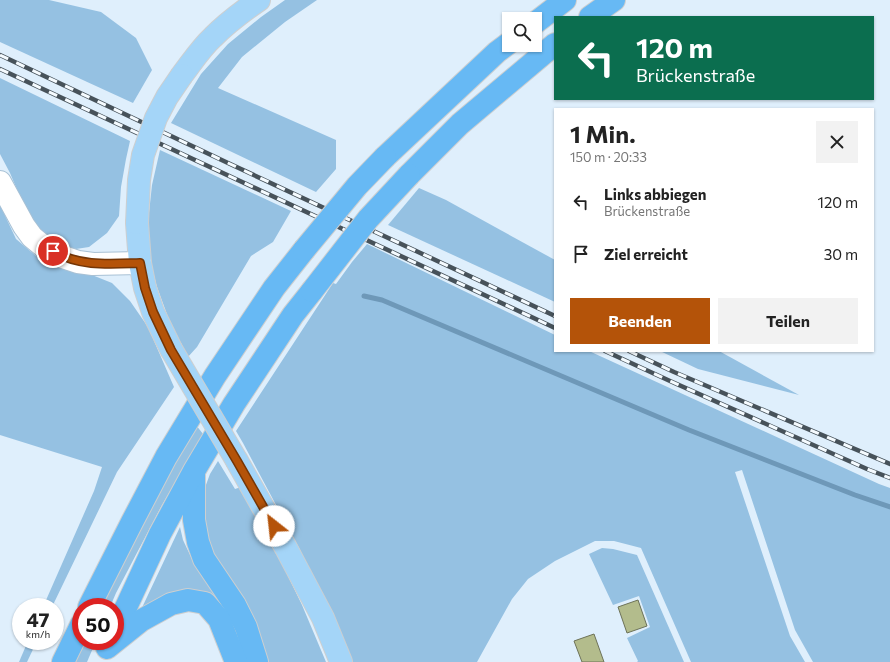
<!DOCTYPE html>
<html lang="de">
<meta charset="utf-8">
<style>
body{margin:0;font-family:Commissioner,sans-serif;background:#f2f2f2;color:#222;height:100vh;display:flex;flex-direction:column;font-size:15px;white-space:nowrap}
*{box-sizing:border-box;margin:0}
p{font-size:13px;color:#767676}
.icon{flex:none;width:22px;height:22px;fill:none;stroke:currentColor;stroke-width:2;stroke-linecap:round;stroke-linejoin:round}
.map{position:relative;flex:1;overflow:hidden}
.details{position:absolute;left:554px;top:108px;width:320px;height:244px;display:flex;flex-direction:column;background:#fff;border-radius:0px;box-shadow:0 1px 3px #0004}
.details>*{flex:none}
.top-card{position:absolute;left:554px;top:16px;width:320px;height:84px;border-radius:0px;box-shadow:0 1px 3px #0004;background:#0b6e4f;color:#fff;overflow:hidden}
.buttons{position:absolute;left:502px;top:12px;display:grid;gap:8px}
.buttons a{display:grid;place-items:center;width:40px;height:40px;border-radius:0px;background:#fff;box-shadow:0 1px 3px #0004;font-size:20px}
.speed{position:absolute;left:12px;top:598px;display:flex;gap:8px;font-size:20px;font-weight:700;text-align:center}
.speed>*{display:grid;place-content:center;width:52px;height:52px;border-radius:50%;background:#fff;box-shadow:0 1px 3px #0004;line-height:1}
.speed small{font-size:10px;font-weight:400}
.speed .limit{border:6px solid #d22;background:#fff;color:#111}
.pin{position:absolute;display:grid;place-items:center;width:34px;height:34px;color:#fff;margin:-17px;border:2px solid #fff;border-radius:50%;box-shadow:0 1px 4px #0007}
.me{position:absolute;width:44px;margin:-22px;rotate:331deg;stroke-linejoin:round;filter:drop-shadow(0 0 3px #0008)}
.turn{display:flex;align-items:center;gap:14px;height:84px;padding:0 16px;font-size:18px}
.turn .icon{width:52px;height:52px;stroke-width:2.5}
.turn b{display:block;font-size:28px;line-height:34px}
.round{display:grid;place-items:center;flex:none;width:42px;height:42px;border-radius:0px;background:#f2f2f2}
.head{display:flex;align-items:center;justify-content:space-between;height:68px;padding:0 16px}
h1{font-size:24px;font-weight:700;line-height:30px}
.button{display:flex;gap:8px;margin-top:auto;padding:8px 16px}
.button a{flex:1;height:46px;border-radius:0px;background:#b45309;color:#fff;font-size:16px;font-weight:700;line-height:46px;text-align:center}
.button a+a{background:#f2f2f2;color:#222}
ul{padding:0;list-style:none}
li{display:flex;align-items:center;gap:12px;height:52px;padding:0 16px}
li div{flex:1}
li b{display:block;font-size:15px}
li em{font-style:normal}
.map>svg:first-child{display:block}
</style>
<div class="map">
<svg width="890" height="662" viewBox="0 0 890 662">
<rect width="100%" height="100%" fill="#dfeffc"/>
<!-- green -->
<g fill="#95c1e2">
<path d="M 0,0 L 49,0 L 101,12 L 136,38 L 152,70 L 133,103 L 0,42 Z"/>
<path d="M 285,0 L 317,0 L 285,22 L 242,57 L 218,88 L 336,140 L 336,169 L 316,192 L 171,123 L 201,74 L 228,44 L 261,17 Z"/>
<path d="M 0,78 L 130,141 L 126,159 L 121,187 L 119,216 L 107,233 L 89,247 L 76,249 L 58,244 L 37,233 L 21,199 L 10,173 L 0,154 Z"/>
<path d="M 160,150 L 291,211 L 273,242 L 251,256 L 197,347 L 187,358 L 172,328 L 157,287 L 149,256 L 148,222 L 152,185 Z"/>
<path d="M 419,188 L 446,200 L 555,260 L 555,302 L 388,225 Z"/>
<path d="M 0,205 L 16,239 L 36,256 L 60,268 L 87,273 L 112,283 L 130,301 L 148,327 L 174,387 L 117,472 L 52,607 L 43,607 L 94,491 L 102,467 L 0,435 Z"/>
<path d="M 367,244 L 555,335 L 555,351 L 589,351 L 879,484 L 890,488 L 890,662 L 813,662 L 795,630 L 742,470 L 735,472 L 790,636 L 805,662 L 691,662 L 641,548 L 614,541 L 595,541 L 555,561 L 528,579 L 512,599 L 477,662 L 350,662 L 321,595 L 299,548 L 243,443 L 236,431 L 333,283 L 336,284 L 352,262 Z"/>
<path d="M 660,351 L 719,351 L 799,395 L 698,369 Z"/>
<path d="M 196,425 L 203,434 L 162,505 L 116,593 L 110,607 L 100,607 L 133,538 Z"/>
<path d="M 218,461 L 235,489 L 241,487 L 272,543 L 302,605 L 326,662 L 261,662 L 214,566 L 200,501 L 210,474 Z"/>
<path d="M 180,527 L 183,540 L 191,557 L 201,572 L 225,601 L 244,649 L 213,600 L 139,614 Z"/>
<path d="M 602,548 L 613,549 L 637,555 L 684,662 L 637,662 L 638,661 L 627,638 L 650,627 L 639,596 L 613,605 L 589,554 Z"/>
<path d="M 28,641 L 37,641 L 27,662 L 19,662 Z"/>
<path d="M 85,641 L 96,641 L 87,662 L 75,662 Z"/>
</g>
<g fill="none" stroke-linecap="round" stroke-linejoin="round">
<!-- stream -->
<path stroke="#6e98b8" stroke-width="5" d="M 364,296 L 382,300 L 689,430 L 855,495 L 890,507"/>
</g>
<!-- building -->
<g fill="#b3bc8c" stroke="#6d7258">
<path d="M 638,600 L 647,626 L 627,633 L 618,607 Z"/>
<path d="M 594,634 L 604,662 L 582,662 L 574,641 Z"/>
</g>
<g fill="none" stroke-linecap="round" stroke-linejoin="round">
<defs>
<path id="minor" d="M 0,182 L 24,226 L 32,237 L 43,246 L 63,257 L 78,262 L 93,264 L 140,263"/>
<g id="major">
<path d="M 182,75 C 192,62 201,48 213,37 C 227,23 243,11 259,0"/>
<path d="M 137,223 L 140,263 L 145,288 L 153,312 L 171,349"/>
<path d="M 237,461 L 286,548 L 323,618 L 341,662"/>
</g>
<g id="highway">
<path d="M 590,17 L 614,0"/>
<path d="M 535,23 L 565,0"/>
<path d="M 385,157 L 497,52 L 509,43"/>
<path d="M 409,175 L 460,124 L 555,44"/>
<path d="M 194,472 L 194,520 L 198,542 L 204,559 L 235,605 L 246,627 L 257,662"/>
<path d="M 89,607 L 132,522 L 166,457 L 215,376 L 274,288 L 304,250"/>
<path d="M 115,631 L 160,534 L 194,471 L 234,404 L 293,315 L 312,291"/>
<path d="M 107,648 L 142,620 L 171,604 L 188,600 L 205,603 L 219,619 L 236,662"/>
<path d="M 63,662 L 81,625"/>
</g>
</defs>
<!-- minor casing -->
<use href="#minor" stroke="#a8c1d5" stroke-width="24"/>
<!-- major casing -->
<use href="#major" stroke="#cdcfd0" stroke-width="24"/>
<!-- highway casing -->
<use href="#highway" stroke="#cdcfd0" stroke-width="24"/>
<!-- minor -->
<use href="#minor" stroke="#fff" stroke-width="22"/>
<!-- major -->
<use href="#major" stroke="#a4d5f8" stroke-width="22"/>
<!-- highway -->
<use href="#highway" stroke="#67b9f4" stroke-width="22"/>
<defs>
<g id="rail">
<path d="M 0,55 L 228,163 L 555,316"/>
<path d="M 0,69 L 555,328"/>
<path d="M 605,351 L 670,381 L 867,469 L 890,478"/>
<path d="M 629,351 L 674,372 L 890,464"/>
</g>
</defs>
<!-- rail casing -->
<use href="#rail" stroke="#47525a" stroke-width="4.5"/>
<!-- rail -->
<use href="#rail" stroke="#f5fbff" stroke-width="3" stroke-dasharray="9" stroke-linecap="butt"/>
<defs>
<g id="major-bridge">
<path d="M 137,223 L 139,180 L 143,155 L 156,118 L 167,97 L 182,75"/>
<path d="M 171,349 L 237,461"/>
</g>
<g id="highway-bridge">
<path d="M 304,250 L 357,186 L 385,157"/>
<path d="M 312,291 L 368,219 L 409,175"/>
</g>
</defs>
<!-- major-bridge casing -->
<use href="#major-bridge" stroke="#cdcfd0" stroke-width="24" stroke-linecap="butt"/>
<!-- highway-bridge casing -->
<use href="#highway-bridge" stroke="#cdcfd0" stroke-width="24" stroke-linecap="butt"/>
<!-- major-bridge -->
<use href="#major-bridge" stroke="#a4d5f8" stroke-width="22"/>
<!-- highway-bridge -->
<use href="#highway-bridge" stroke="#67b9f4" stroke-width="22"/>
</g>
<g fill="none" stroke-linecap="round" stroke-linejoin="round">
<defs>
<path id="route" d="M 53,251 C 80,267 110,264 140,263 L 145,288 L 153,312 L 171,350 L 237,461 L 274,526"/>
</defs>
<!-- route casing -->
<use href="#route" stroke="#753606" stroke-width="10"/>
<!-- route -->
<use href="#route" stroke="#b45309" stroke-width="7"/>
</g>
</svg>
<div class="buttons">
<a><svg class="icon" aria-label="search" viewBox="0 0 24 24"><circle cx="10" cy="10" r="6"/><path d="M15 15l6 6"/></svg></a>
</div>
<div class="speed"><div>47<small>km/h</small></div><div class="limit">50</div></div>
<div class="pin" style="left:53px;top:251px;background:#d93025"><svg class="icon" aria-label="arrive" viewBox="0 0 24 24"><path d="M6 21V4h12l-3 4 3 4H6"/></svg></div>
<svg class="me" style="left:274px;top:526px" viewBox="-20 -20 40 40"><circle r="19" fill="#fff"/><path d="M0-13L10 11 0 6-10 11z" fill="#b45309"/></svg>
<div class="top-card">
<div class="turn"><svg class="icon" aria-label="left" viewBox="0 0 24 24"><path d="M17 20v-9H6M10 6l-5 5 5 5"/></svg><div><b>120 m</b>Brückenstraße</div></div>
</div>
<section class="details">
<div class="head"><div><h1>1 Min.</h1><p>150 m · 20:33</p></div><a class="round"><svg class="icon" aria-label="close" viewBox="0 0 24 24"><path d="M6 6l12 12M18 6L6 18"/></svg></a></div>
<ul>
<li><svg class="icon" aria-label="left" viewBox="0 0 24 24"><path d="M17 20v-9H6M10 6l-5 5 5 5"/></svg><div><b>Links abbiegen</b><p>Brückenstraße</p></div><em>120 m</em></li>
<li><svg class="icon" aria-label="arrive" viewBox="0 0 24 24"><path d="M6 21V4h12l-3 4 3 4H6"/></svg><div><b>Ziel erreicht</b></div><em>30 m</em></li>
</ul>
<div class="button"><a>Beenden</a><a>Teilen</a></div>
</section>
</div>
